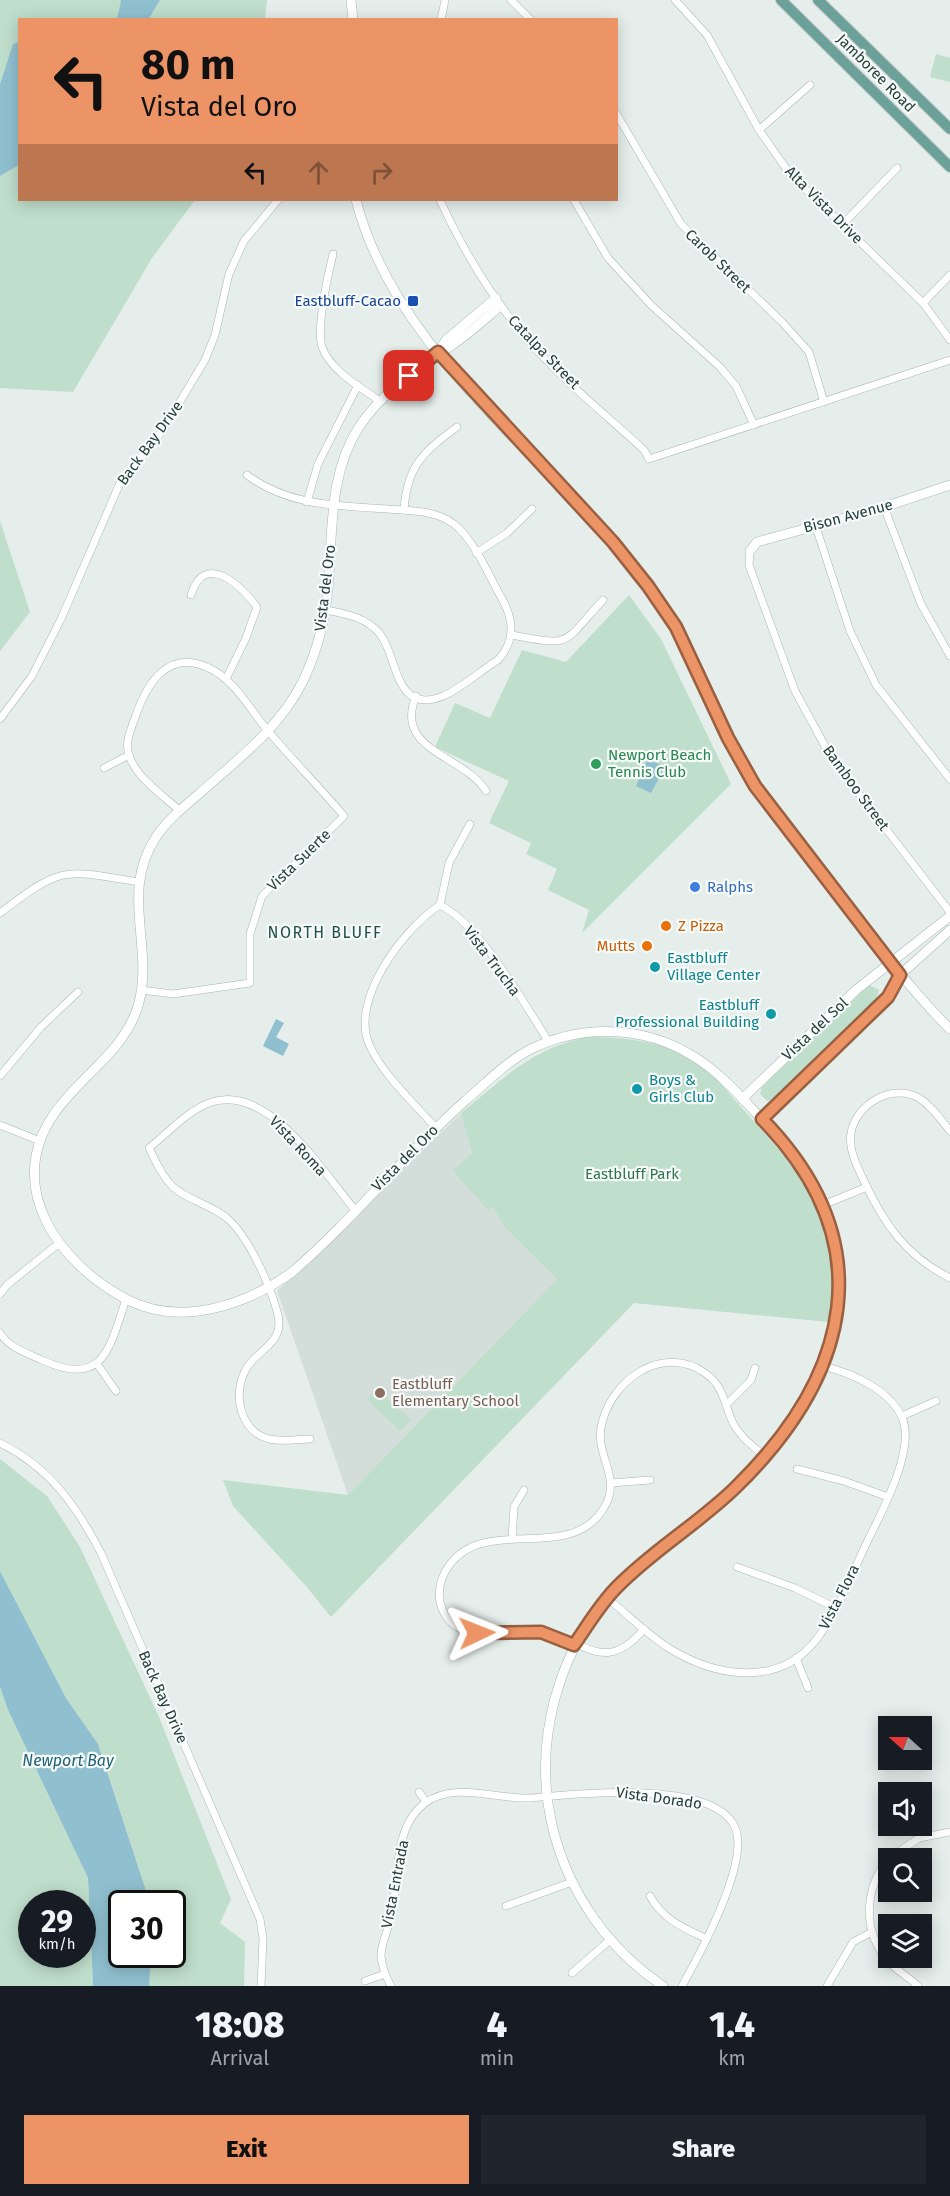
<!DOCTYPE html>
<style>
body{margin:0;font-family:"Fira Sans",sans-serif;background:#20242c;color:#f1f3f6;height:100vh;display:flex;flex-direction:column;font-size:22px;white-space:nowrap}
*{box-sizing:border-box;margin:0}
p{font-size:20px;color:#9ea1a6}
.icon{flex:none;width:33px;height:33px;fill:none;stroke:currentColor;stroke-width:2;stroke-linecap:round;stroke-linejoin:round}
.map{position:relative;height:1986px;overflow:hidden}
.panel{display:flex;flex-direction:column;background:#171b24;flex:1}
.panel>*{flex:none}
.guide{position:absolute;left:18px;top:18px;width:600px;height:183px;border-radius:0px;box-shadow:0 3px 15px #0003;background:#ec9465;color:#111;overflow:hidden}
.needle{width:39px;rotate:291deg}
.controls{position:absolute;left:878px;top:1716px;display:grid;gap:12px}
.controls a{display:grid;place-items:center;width:54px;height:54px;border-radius:0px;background:#171b24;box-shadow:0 3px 15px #0003;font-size:30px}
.speed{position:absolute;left:18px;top:1890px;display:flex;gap:12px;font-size:30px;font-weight:700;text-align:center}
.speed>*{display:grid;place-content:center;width:78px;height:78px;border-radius:50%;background:#171b24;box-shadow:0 3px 15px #0003;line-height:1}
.speed small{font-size:15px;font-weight:400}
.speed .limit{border:3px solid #111;border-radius:9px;background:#fff;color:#111}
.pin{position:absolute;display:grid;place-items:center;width:51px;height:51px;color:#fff;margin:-26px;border-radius:12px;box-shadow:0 3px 9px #0006}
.me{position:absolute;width:66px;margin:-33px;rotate:88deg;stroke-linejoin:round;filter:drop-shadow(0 0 4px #0008)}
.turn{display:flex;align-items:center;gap:21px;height:126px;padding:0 24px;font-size:27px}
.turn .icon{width:78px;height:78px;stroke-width:2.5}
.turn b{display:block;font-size:42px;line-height:51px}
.lanes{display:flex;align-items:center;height:57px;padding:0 24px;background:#0003;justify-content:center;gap:30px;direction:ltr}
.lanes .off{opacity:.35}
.eta{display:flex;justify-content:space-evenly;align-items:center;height:102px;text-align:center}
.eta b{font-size:36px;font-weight:800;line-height:42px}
.primary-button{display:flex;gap:12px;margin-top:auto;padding:12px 24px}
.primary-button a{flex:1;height:69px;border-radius:0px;background:#ec9465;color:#111;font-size:24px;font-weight:800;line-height:69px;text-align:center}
.primary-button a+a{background:#20242c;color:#f1f3f6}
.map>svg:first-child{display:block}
</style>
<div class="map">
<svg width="950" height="1986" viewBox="0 0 950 1986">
<rect width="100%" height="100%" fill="#e5eeeb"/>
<!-- built -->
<path fill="#d3deda" d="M 461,1113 L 472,1153 L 453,1172 L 493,1207 L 505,1228 L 557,1279 L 348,1495 L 277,1291 Z"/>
<!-- green -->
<g fill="#bfdecb" fill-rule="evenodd">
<path d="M 0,0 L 121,0 L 117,19 L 20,20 L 19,42 L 13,44 L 0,84 Z"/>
<path d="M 160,0 L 267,0 L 265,19 L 149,20 Z"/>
<path d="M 936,54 L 950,58 L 950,82 L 930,77 Z"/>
<path d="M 19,165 L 20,200 L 195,200 L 152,258 L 73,392 L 0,388 L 0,176 Z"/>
<path d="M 0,521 L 30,612 L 0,651 Z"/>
<path d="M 629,595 L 661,639 L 731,784 L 582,933 L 589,910 L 548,890 L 557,869 L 526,854 L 531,843 L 489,823 L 509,781 L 435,747 L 455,703 L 490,718 L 522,650 L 566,662 Z"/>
<path d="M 869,985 L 879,990 L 876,1000 L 774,1099 L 767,1101 L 760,1094 L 762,1087 Z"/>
<path d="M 586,1037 C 621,1037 657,1040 688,1057 C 709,1068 726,1090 741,1107 C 787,1159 817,1187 832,1258 C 835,1277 830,1302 829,1322 L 634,1303 L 331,1617 L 306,1586 L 233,1506 L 223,1480 L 348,1495 L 557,1279 L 505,1228 L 493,1207 L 488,1210 L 453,1171 L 472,1153 L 461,1113 C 504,1078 530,1050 586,1037 Z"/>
<path d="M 377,1389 L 411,1420 L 400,1431 L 367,1399 Z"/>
<path d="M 0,1459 L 47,1496 L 80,1547 L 159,1717 L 231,1899 L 220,1923 L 245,1942 L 244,1986 L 149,1986 L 151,1955 L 172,1954 L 172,1904 L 150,1903 L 98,1744 L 66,1698 L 0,1571 Z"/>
<path d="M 0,1687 L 8,1710 L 88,1878 L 93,1986 L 0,1986 ZM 32,1904 L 82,1904 L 82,1954 L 32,1954 Z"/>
</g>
<!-- water -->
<g fill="#90c0d0">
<path d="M 121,0 L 160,0 L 149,19 L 117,19 Z"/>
<path d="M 19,42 L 19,165 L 0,176 L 0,84 L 13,44 Z"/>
<path d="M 648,759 L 665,767 L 651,793 L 636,786 Z"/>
<path d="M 276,1019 L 284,1023 L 276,1037 L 289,1044 L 283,1056 L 263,1046 Z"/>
<path d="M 0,1571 L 66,1698 L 98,1744 L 150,1903 L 122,1904 L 122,1954 L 151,1955 L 149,1986 L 93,1986 L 88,1878 L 8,1710 L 0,1687 Z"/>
</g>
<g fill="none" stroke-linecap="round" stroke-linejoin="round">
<defs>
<g id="street">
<path d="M 511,0 L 531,20"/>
<path d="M 675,0 L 707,35 L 759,130 L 790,174 L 923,303 L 950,340"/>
<path d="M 441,20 L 445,0"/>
<path d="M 616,113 L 681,224 L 782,322 L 809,352 L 824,402"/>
<path d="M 759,130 L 810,85"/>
<path d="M 440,200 C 462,248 492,298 527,339 C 561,379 605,414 644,450 L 649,459 L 950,360"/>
<path d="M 574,200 L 608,258 L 651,305 L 720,367 L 736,386 L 754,425"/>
<path d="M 843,224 L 897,168"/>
<path d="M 333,254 C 328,274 316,329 322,347 C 330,370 361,388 380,401"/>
<path d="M 923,303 L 950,275"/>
<path d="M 247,475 C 288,506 339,506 388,509 C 411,511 435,510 454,524 C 475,541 488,574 501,597 C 514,619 516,640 498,660 C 480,671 462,688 443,696 C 394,716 398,656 380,634 C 366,617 346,614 326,610"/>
<path d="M 307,502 L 318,464 L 358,385"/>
<path d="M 884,507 L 921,604 L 950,656"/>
<path d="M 404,510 C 407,466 423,452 457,427"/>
<path d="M 815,524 L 850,631 L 876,685 L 950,779"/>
<path d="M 750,551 L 749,565 L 795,691 L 832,759 L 950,912"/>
<path d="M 476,553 L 507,533 L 532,509"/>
<path d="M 191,595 C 205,550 241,586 257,607 L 246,638 L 226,679"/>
<path d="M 512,635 C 574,647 562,644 603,600"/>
<path d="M 416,696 C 393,751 464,755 486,791"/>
<path d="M 0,719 L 32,676 L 61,619 L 120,483 L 163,430 L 205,360 L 215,335 L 229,274 L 244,241 L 278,200"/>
<path d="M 104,768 L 129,755"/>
<path d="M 440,905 L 449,863 L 470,824"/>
<path d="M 0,913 C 62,866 62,869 138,882"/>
<path d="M 141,990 L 173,994 L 250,983 L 250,934 L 262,896 L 344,816 C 319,787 293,760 268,731 C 251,711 234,679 209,668 C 167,648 146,685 135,718 C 130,731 124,745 130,758 C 138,779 164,796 180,811"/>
<path d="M 0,1076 L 41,1027 L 78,992"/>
<path d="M 0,1125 L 40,1141"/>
<path d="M 435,1127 C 415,1104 381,1073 369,1044 C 350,999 404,928 440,905 C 481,925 524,1004 549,1042"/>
<path d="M 950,1131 C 941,1120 932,1106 919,1098 C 892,1083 856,1104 851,1133 C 848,1149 857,1166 864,1181 C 884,1224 906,1256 950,1278"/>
<path d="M 823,1205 L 867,1187"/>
<path d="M 0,1294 L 7,1285 L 58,1244"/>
<path d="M 0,1333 C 9,1348 27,1353 42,1360 C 104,1389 110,1347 126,1299"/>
<path d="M 97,1364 L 116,1391"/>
<path d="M 727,1404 L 751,1380 L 755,1368"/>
<path d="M 902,1416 L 936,1401"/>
<path d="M 310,1439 C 297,1439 282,1442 269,1439 C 240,1431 233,1396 245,1371 C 256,1348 287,1345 277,1311 C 269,1283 249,1238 228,1219 C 212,1205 189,1201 173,1187 C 162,1176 156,1162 149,1148 C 168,1133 189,1109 212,1102 C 269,1084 323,1172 355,1210"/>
<path d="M 0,1443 C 49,1467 76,1505 101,1553 L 260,1919 L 263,1939 L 261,1986"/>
<path d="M 797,1469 L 844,1481 L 888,1497"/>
<path d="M 611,1483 L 650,1480"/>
<path d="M 512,1539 L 514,1507 L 524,1490"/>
<path d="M 737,1567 L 795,1588 L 834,1607"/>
<path d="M 607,1598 C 627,1614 646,1633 667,1647 C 713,1676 777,1689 816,1640 C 838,1613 854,1568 870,1536 C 884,1508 914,1450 903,1420 C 892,1390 851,1373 823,1366"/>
<path d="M 644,1629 C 603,1678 582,1636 538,1632 C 508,1628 460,1647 443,1611 C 437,1598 439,1584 445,1572 C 479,1511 565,1565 602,1511 C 624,1480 596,1458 601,1428 C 609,1381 662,1343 705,1373 C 724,1386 724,1404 733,1423 C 740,1437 753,1446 764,1456"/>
<path d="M 796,1658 L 808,1688"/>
<path d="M 419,1792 L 426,1802"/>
<path d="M 889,1858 L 919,1838 L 950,1832"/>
<path d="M 888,1859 C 864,1890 862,1932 889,1962 C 898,1972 909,1977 918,1986"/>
<path d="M 650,1896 C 663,1920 684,1928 707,1939"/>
<path d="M 506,1906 L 572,1882"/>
<path d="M 572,1973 L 610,1940"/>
<path d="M 365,1981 L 385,1974"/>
<path d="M 391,1986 C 386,1977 382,1967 381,1956 C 381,1940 390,1928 392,1913 C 399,1877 393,1827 425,1803 C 455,1781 497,1800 531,1798 C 575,1794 718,1778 736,1830 C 748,1865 700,1954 682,1986"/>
<path d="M 827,1986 L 853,1942 L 872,1932"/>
</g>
<g id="secondary">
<path d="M 351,0 L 353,20"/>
<path d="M 356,200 C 396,357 556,461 649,588 C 667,611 682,636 695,663 C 711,695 722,730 740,761 C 771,815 812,863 850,911 C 883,951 913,993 950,1029"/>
<path d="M 500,306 C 485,319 469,334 452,345 C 419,368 382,392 359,427 C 328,475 333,533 328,588 C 325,621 317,652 303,681 C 280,728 238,759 200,793 C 185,806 168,819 156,837 C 119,893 155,948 138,1006 C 124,1052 80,1076 54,1114 C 3,1188 60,1265 128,1300 C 182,1327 245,1305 291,1273 C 353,1220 404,1155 465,1101 C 486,1083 505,1063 529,1050 C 581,1024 643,1025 693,1056 C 723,1074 746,1103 770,1128 C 822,1182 852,1254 834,1329 C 817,1402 763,1467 706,1515 C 677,1539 644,1559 617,1587 C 557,1650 532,1744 553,1829 C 569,1893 608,1949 663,1986"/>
<path d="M 438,352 L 446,340 L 496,298"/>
<path d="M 750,551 L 757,542 L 884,507 L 950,485"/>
<path d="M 742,1099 L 856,990 L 950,916"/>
<path d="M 762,1119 L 888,997 L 900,975 L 950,930"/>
</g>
<g id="primary">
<path d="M 781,0 L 950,167"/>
<path d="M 818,0 L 950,129"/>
</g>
</defs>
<!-- street casing -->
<use href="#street" stroke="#a8b6b3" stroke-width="8"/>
<!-- secondary casing -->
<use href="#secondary" stroke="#a4b9b4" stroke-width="10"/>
<!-- primary casing -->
<use href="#primary" stroke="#c2c9c8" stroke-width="12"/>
<!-- street -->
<use href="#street" stroke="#fff" stroke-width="7"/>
<!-- secondary -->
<use href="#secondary" stroke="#fff" stroke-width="9"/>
<!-- primary -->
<use href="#primary" stroke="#6ca199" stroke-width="10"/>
</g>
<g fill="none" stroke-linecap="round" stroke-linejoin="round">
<defs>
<path id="route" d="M 409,376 L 438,352 L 613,542 L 648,586 L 676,627 L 728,738 L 755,786 L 900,975 L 888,997 L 762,1119 C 883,1243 851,1375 735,1488 C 698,1524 653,1550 617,1587 C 600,1604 588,1625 574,1645 L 541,1632 L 477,1633"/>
</defs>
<!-- route casing -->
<use href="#route" stroke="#996042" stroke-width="15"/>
<!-- route -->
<use href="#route" stroke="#ec9465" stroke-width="10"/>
</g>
<!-- markers -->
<rect fill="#1a4fb4" stroke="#f6faf8" stroke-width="2" x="407" y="295" width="12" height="12" rx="3"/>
<circle fill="#2e9e5b" stroke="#f6faf8" stroke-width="2" cx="596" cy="764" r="6"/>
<circle fill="#3f7fe0" stroke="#f6faf8" stroke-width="2" cx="695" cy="887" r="6"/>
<g fill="#e8710a" stroke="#f6faf8" stroke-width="2">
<circle cx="666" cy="926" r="6"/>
<circle cx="647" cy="946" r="6"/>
</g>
<g fill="#0f9aa8" stroke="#f6faf8" stroke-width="2">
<circle cx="655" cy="967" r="6"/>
<circle cx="771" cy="1014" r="6"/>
<circle cx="637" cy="1089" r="6"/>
</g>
<circle fill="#8d6e63" stroke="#f6faf8" stroke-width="2" cx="380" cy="1393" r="6"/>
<g text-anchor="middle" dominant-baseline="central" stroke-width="4.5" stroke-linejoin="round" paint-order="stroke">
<!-- street labels -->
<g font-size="15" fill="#253f3b" stroke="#f6faf8">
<text transform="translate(876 73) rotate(45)">Jamboree Road</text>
<text transform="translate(824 205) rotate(45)">Alta Vista Drive</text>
<text transform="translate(718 261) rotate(44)">Carob Street</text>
<text transform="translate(544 352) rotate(46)">Catalpa Street</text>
<text transform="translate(150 443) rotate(-54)">Back Bay Drive</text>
<text transform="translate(848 516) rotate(-15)">Bison Avenue</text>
<text transform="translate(325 588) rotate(-83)">Vista del Oro</text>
<text transform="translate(856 788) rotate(54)">Bamboo Street</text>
<text transform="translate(299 860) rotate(-44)">Vista Suerte</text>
<text transform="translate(492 961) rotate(53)">Vista Trucha</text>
<text transform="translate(815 1029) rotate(-43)">Vista del Sol</text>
<text transform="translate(298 1146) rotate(47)">Vista Roma</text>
<text transform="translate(405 1158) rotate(-45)">Vista del Oro</text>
<text transform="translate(839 1597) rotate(-63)">Vista Flora</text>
<text transform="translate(163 1697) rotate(66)">Back Bay Drive</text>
<text transform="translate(659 1798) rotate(8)">Vista Dorado</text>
<text transform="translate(395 1884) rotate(-79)">Vista Entrada</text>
</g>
<!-- transit labels -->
<g font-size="15" fill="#164399" stroke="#f6faf8" text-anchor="end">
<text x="401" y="301">Eastbluff-Cacao</text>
</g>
<!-- leisure labels -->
<g font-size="15" fill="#27864d" stroke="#f6faf8" text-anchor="start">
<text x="608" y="755">Newport Beach<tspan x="608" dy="17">Tennis Club</tspan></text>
</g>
<!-- shop labels -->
<g font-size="15" fill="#366cbe" stroke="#f6faf8" text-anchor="start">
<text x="707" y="887">Ralphs</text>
</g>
<!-- food labels -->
<g font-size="15" fill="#c56008" stroke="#f6faf8" text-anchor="start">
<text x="678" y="926">Z Pizza</text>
<text x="635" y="946" text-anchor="end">Mutts</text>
</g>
<!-- culture labels -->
<g font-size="15" fill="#0d838f" stroke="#f6faf8" text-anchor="start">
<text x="667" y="958">Eastbluff<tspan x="667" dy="17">Village Center</tspan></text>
<text x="759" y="1005" text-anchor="end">Eastbluff<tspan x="759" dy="17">Professional Building</tspan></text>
<text x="649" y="1080">Boys &amp;<tspan x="649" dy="17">Girls Club</tspan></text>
</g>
<!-- park labels -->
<g font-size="15" fill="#307552" stroke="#f6faf8">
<text x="632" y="1174">Eastbluff Park</text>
</g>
<!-- education labels -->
<g font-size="15" fill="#785e54" stroke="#f6faf8" text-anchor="start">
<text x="392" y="1384">Eastbluff<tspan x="392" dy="17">Elementary School</tspan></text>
</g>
<!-- neighbourhood labels -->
<g font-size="16" letter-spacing="1.5" fill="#21514a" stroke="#f6faf8">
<text x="325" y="932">NORTH BLUFF</text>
</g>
<!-- water labels -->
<g font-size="16" font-style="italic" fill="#216279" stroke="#f6faf8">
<text x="68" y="1760">Newport Bay</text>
</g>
</g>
</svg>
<div class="controls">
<a><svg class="needle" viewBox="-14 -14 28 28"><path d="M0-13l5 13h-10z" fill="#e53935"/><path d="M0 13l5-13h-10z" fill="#9ea1a6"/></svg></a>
<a><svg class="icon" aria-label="sound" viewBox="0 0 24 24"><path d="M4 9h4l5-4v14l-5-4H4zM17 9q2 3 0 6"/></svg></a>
<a><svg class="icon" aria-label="search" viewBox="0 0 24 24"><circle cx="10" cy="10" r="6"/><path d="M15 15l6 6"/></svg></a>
<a><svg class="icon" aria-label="layers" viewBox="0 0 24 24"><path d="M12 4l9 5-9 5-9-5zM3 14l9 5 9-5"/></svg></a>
</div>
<div class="speed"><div>29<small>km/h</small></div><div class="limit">30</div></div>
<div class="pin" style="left:409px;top:376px;background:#d93025"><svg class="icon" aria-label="arrive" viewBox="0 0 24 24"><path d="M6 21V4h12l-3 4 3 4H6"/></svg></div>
<svg class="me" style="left:477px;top:1633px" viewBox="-20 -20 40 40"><path d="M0-17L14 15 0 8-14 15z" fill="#ec9465" stroke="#fff" stroke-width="4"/></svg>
<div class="guide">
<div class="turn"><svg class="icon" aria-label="left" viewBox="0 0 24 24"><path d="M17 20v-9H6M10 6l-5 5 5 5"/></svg><div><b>80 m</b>Vista del Oro</div></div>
<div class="lanes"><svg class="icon" aria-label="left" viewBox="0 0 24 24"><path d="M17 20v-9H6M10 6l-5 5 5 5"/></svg><svg class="icon off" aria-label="ahead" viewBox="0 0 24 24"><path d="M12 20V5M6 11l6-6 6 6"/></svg><svg class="icon off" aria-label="right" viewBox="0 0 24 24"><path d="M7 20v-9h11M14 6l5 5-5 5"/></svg></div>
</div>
</div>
<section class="panel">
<div class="eta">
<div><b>18:08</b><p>Arrival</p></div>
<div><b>4</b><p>min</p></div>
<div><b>1.4</b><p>km</p></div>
</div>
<div class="primary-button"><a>Exit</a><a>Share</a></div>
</section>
